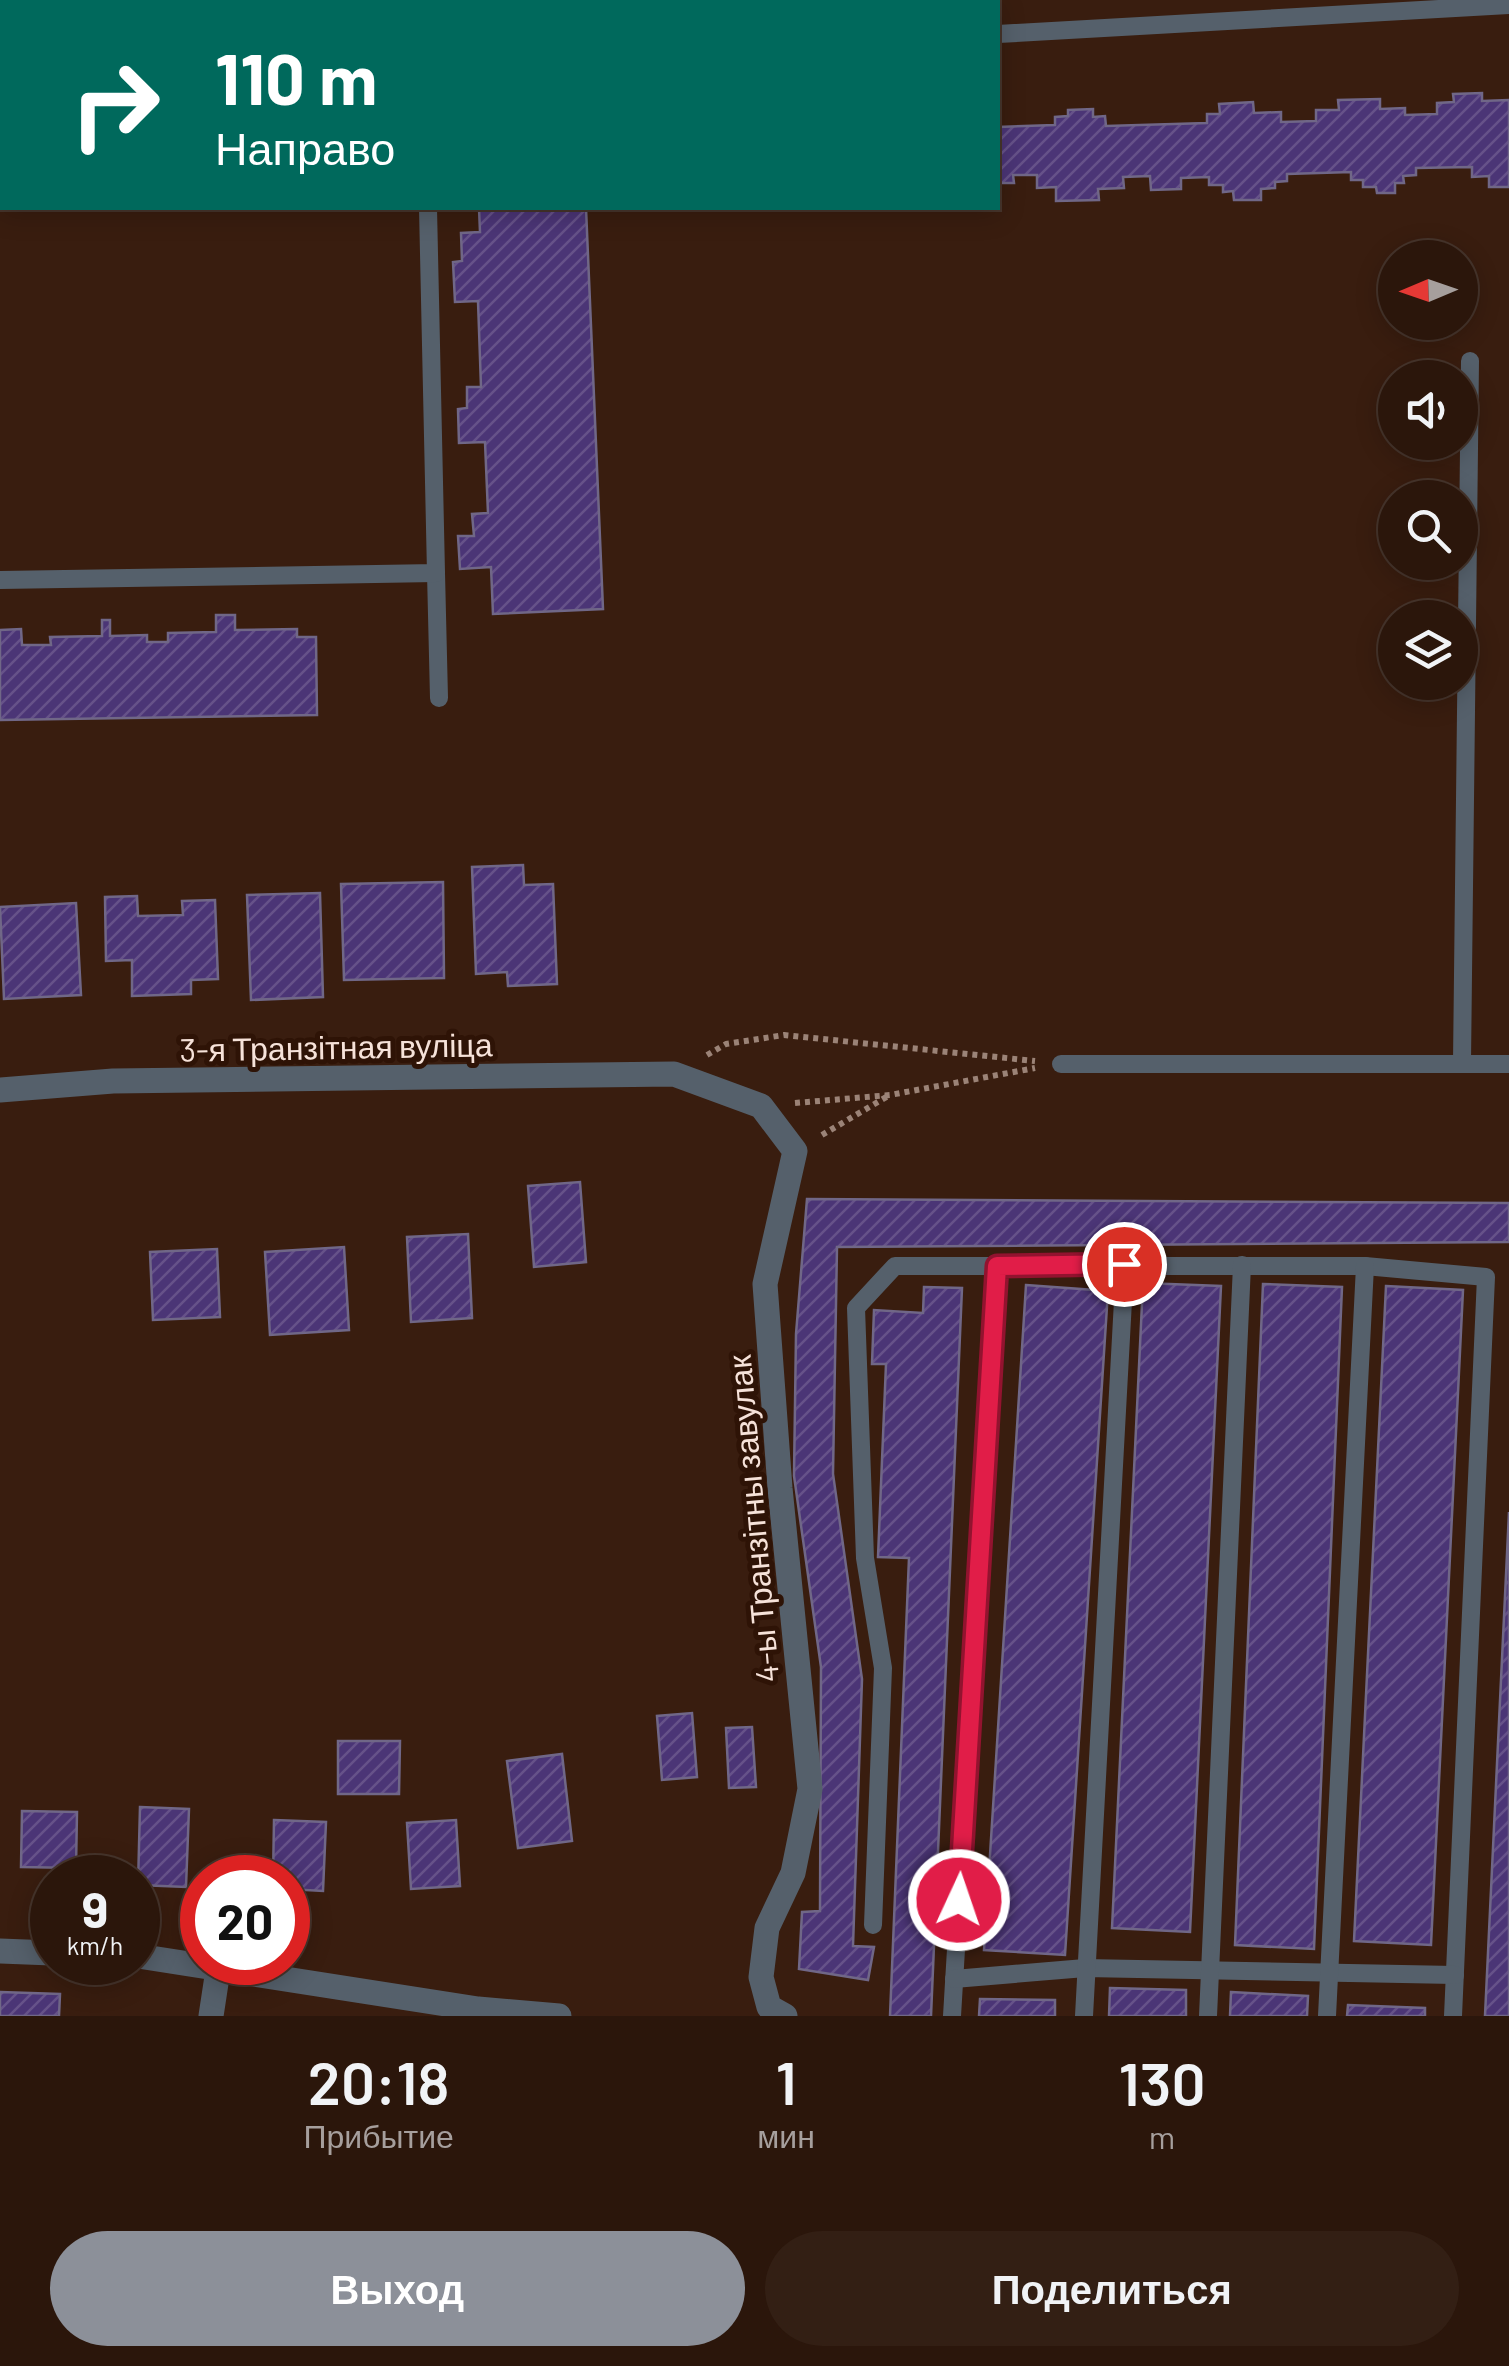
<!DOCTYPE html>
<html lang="ru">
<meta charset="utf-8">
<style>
body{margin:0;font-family:Barlow,sans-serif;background:#331f14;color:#f1f3f6;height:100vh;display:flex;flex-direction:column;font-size:38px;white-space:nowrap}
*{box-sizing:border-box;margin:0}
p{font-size:32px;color:#a69f9d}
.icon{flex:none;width:55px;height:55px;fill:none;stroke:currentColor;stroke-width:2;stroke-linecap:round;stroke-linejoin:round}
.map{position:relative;height:2016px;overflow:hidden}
.sheet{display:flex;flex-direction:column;background:#2b160b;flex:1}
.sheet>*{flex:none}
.banner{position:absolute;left:0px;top:0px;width:1000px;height:210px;box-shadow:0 5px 25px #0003,0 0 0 2px #47352c;background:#00695c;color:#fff;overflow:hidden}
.needle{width:65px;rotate:268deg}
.fabs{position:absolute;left:1378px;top:240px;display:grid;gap:20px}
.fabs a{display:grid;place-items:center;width:100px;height:100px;border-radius:50%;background:#2b160b;box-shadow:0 5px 25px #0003,0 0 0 2px #47352c;font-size:50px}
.speed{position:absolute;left:30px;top:1855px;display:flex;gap:20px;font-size:50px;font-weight:700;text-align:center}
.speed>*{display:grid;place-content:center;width:130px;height:130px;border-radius:50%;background:#2b160b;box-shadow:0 5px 25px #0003,0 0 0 2px #47352c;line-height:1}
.speed small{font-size:25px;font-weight:400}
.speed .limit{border:15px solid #d22;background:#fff;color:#111}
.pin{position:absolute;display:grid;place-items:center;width:85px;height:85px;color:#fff;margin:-42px;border:5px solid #fff;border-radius:50%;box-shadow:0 2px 10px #0007}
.me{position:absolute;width:110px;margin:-55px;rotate:3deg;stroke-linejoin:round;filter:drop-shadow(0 0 8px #0008)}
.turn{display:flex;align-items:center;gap:35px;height:210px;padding:0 50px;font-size:45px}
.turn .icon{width:130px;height:130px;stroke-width:2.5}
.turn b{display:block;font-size:70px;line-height:85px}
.eta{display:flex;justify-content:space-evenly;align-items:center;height:170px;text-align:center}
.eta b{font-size:60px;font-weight:600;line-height:70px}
.button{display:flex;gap:20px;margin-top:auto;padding:20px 50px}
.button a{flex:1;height:115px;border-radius:60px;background:#8c9099;color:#fff;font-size:40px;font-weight:600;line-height:115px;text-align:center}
.button a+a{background:#331f14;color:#f1f3f6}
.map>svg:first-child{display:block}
</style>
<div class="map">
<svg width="1509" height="2016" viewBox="0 0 1509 2016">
<defs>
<pattern id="building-hatch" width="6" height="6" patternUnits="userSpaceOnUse" patternTransform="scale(2.5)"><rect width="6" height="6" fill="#4b3576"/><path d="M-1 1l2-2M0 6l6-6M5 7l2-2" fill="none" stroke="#665289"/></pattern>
</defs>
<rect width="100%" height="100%" fill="#391d0f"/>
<!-- building -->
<g fill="url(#building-hatch)" stroke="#706787" stroke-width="2.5">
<rect x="442" y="0" width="136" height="2"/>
<path d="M 1482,93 L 1482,101 L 1509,100 L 1509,187 L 1489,187 L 1489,176 L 1472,177 L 1472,167 L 1416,168 L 1416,175 L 1403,176 L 1404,183 L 1395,183 L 1395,193 L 1377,193 L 1376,187 L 1363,187 L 1363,180 L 1351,180 L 1351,172 L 1287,174 L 1287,181 L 1275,182 L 1275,188 L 1261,189 L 1261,200 L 1234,200 L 1233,191 L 1223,192 L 1223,185 L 1209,185 L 1209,177 L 1181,178 L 1181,189 L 1151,190 L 1150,176 L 1123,177 L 1124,188 L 1098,189 L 1099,200 L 1056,201 L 1056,187 L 1037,188 L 1037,175 L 1013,175 L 1014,183 L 998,183 L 998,127 L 1055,125 L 1055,117 L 1068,116 L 1068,110 L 1093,109 L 1093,117 L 1105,116 L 1106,126 L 1207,123 L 1207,114 L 1220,114 L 1219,104 L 1253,102 L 1254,113 L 1281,112 L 1281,122 L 1316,121 L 1316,110 L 1339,110 L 1338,100 L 1380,99 L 1380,109 L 1405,108 L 1405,115 L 1437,114 L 1437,103 L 1454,102 L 1453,94 Z"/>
<path d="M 479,208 L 586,208 L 603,609 L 493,614 L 491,567 L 460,569 L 458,536 L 474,536 L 472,514 L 488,513 L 485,442 L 459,443 L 458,409 L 467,408 L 467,387 L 481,387 L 478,301 L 455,302 L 453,262 L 462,261 L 461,233 L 480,232 Z"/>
<path d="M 216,615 L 235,615 L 235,630 L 297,629 L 297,637 L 316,637 L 317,715 L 0,720 L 0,630 L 21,629 L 22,645 L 51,645 L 50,637 L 102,636 L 102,620 L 110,620 L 110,636 L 147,635 L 147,642 L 168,642 L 168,633 L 216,632 Z"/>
<path d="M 523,865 L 524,885 L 553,884 L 557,984 L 508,986 L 507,972 L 476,974 L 472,867 Z"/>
<path d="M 443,882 L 444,978 L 344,980 L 341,884 Z"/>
<path d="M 320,893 L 323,997 L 251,1000 L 247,895 Z"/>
<path d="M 137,896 L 138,916 L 183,915 L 182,901 L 215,900 L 218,979 L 191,980 L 191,994 L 132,996 L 132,960 L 106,961 L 105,897 Z"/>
<path d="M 76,903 L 81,995 L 4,999 L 0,907 Z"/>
<path d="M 580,1182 L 586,1262 L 534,1267 L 528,1186 Z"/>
<path d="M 807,1199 L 1509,1203 L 1509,1242 L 837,1247 L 833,1474 L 862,1679 L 853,1946 L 874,1947 L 868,1980 L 799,1969 L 802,1912 L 820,1911 L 821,1667 L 794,1476 L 796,1334 Z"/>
<path d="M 468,1234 L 472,1318 L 411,1322 L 407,1237 Z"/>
<path d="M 344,1247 L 349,1330 L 270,1335 L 265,1252 Z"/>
<path d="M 217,1249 L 220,1317 L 153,1320 L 150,1252 Z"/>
<path d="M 1143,1283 L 1221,1286 L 1190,1932 L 1112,1928 Z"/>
<path d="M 1263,1284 L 1342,1287 L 1314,1949 L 1235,1945 Z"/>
<path d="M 1026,1285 L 1108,1291 L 1065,1955 L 984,1950 Z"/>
<path d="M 1386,1286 L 1463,1290 L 1431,1945 L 1354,1941 Z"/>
<path d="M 924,1287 L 962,1288 L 931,2016 L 890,2016 L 909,1558 L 878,1557 L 886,1364 L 872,1364 L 874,1310 L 923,1313 Z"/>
<path d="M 1509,1512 L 1509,2016 L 1485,2016 Z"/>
<path d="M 692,1713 L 697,1777 L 662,1780 L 657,1716 Z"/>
<path d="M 752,1727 L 756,1787 L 729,1788 L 726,1728 Z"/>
<path d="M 338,1741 L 400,1741 L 399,1794 L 338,1794 Z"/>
<path d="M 562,1754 L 572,1841 L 518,1848 L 507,1761 Z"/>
<path d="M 140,1807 L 189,1809 L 186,1887 L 138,1885 Z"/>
<path d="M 22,1811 L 77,1812 L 76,1868 L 21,1867 Z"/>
<path d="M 274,1820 L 326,1822 L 323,1891 L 288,1889 L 288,1878 L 273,1878 Z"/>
<path d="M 456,1820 L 460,1886 L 411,1889 L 407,1823 Z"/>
<path d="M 1110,1988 L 1186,1990 L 1186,2016 L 1109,2016 Z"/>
<path d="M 0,1992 L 60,1994 L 59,2016 L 0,2016 Z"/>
<path d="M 1231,1992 L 1308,1996 L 1307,2016 L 1230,2016 Z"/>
<path d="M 980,1999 L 1055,2000 L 1055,2016 L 979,2016 Z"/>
<path d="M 1348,2005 L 1425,2008 L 1425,2016 L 1347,2016 Z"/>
</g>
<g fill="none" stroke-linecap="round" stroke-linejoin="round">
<!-- path -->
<g stroke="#9b8377" stroke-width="6" stroke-dasharray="5 5" stroke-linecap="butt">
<path d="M 707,1055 L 726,1044 L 784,1035 L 1035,1061"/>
<path d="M 795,1103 L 890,1095 L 1035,1068"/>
<path d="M 822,1135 L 888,1096"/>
</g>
<!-- lane -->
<g stroke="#55606b" stroke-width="18">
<path d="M 30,0 L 30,2"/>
<path d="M 424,0 L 424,2"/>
<path d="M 736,0 L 736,2"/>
<path d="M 998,34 L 1509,5"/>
<path d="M 436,573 L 439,698"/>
<path d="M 0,580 L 436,573 L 428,208"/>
<path d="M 1462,1062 L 1470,361"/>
<path d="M 1061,1064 L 1509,1064"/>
<path d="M 997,1266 L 1365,1266 L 1486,1277 L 1453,2016"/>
<path d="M 873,1925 L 883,1668 L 865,1558 L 856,1308 L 895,1266 L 997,1266 L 952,2016"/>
<path d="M 954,1979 L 1085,1968 L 1455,1975"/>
<path d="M 1084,2016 L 1125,1264"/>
<path d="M 1208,2016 L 1242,1265"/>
<path d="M 1327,2016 L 1365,1266"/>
</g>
<!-- street -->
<g stroke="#55606b" stroke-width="25">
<path d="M 0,1090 L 113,1081 L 674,1074 L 761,1106 L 795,1151 L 765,1284 L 780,1488 L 810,1789 L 793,1873 L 767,1928 L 761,1977 L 769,2007 L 785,2016"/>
<path d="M 0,1951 L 52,1953"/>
<path d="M 138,1956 L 478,2009 L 559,2016"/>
<path d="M 211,2016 L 218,1970"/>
</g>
</g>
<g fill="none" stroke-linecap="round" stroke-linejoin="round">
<defs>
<path id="route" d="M 959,1900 L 997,1266 L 1124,1264"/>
</defs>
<!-- route casing -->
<use href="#route" stroke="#92132f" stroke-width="25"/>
<!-- route -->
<use href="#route" stroke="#e11d48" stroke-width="18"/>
</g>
<g text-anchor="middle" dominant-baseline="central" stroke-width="10" stroke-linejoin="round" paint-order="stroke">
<!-- street labels -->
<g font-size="32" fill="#f6e2d9" stroke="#2e1306">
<text transform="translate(336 1046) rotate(-1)">3-я Транзітная вуліца</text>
<text transform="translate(752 1519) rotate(-95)">4-ы Транзітны завулак</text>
</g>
</g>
</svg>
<div class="fabs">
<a><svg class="needle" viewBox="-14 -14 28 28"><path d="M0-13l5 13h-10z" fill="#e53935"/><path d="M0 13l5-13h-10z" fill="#a69f9d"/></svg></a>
<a><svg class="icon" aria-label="sound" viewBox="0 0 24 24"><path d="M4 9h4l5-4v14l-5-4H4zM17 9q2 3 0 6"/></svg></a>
<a><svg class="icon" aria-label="search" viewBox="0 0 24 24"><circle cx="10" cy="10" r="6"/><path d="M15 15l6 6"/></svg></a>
<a><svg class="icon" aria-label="layers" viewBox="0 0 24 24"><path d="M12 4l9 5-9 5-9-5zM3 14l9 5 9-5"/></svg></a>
</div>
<div class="speed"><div>9<small>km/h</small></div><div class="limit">20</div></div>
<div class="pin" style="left:1124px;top:1264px;background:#d93025"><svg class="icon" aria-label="arrive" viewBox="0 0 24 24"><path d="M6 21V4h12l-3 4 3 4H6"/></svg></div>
<svg class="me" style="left:959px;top:1900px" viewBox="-20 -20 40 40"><circle r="17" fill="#e11d48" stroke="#fff" stroke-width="3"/><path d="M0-11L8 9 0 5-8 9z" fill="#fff"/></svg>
<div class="banner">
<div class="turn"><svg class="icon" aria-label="right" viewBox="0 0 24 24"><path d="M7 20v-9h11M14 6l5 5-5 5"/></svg><div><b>110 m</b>Направо</div></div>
</div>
</div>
<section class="sheet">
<div class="eta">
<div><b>20:18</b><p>Прибытие</p></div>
<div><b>1</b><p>мин</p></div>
<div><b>130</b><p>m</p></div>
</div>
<div class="button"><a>Выход</a><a>Поделиться</a></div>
</section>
